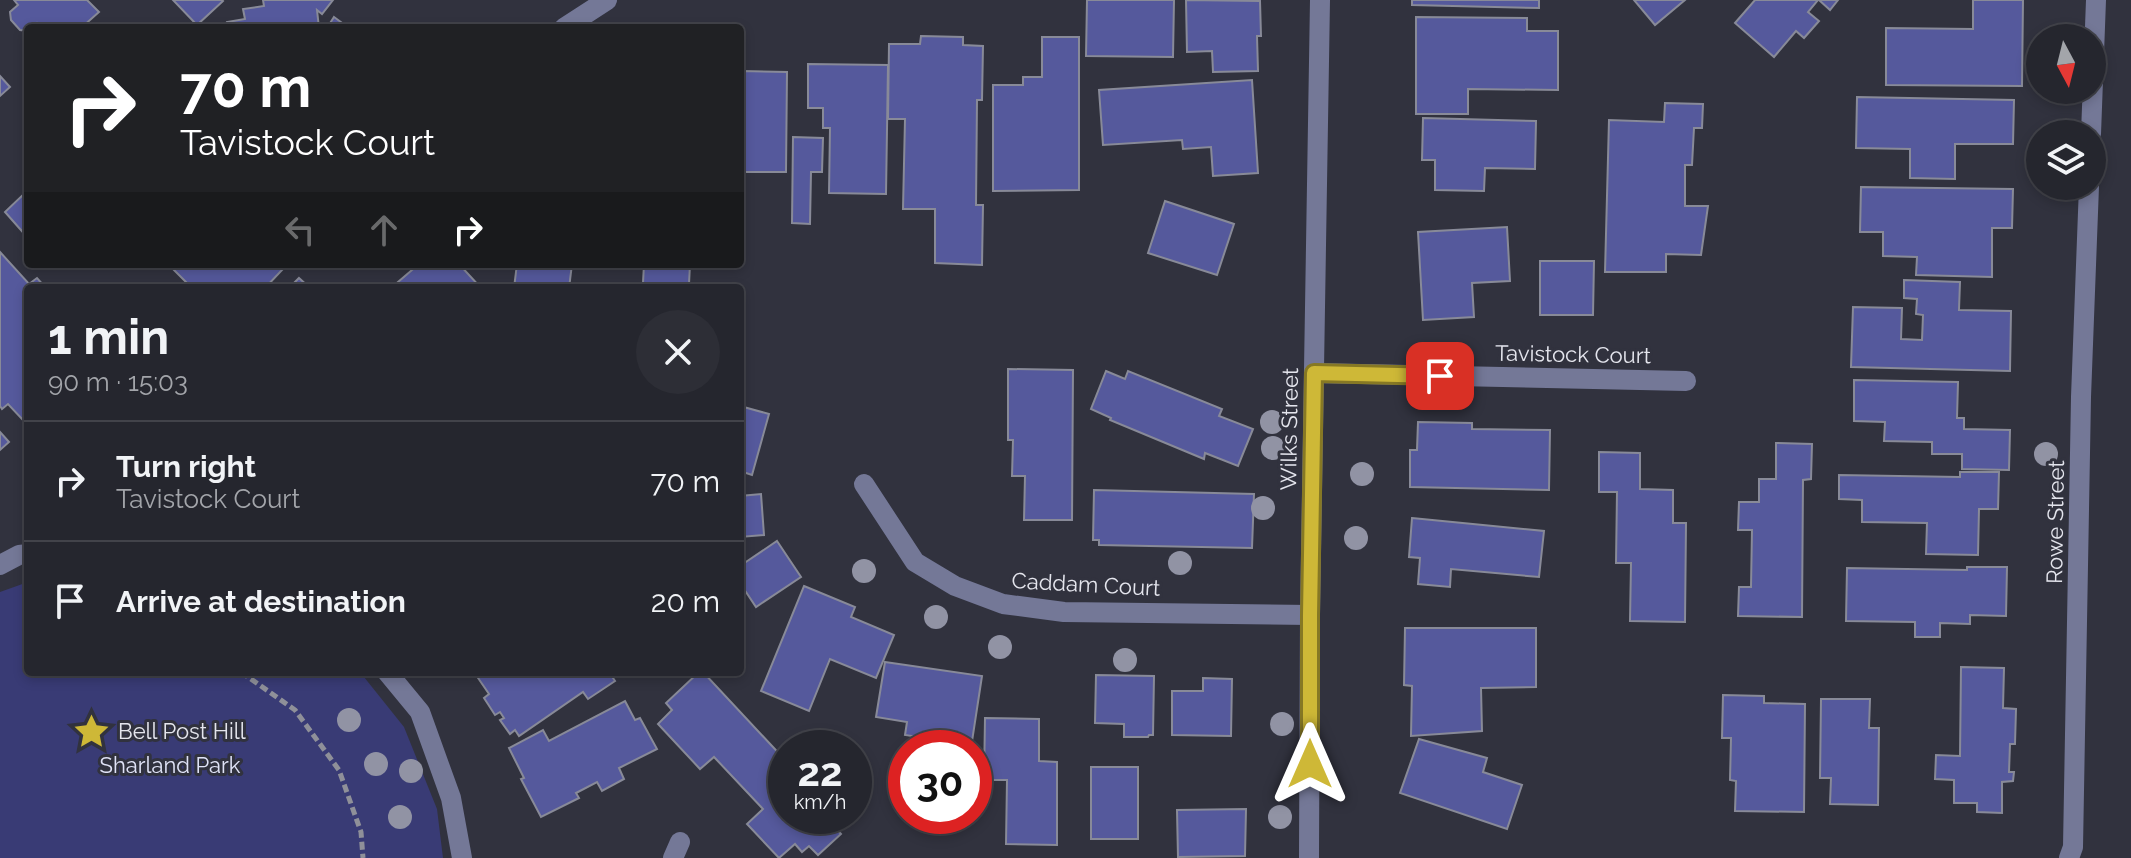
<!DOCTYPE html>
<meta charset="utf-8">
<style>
body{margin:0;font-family:Raleway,sans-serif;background:#2d2e36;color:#f1f3f6;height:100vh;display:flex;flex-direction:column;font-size:30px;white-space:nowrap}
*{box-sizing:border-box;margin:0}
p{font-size:26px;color:#a3a5aa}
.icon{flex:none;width:44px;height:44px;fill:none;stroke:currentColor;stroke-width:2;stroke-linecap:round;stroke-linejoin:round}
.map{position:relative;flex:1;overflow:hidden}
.panel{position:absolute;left:24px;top:284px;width:720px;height:392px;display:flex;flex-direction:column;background:#25262e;border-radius:8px;box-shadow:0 4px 12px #0003,0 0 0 2px #42434a}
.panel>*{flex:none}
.top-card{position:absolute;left:24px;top:24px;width:720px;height:244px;border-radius:8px;box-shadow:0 4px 12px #0003,0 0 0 2px #42434a;background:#202124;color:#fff;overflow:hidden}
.needle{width:52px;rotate:173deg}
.tools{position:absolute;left:2026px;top:24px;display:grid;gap:16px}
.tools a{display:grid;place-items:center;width:80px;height:80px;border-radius:50%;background:#25262e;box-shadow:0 4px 12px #0003,0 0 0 2px #42434a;font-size:40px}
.speed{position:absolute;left:768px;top:730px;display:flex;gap:16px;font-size:40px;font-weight:700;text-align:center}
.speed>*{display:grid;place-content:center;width:104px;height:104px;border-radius:50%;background:#25262e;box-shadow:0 4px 12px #0003,0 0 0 2px #42434a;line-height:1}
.speed small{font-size:20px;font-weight:400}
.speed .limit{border:12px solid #d22;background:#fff;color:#111}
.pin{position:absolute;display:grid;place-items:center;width:68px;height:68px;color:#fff;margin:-34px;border-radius:16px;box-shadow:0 4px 12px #0006}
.me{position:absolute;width:88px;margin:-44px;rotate:0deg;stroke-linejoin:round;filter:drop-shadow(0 0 6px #0008)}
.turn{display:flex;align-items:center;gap:28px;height:168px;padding:0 24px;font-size:36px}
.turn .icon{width:104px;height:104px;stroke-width:2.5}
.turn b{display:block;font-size:56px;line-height:68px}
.lanes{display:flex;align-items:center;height:76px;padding:0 24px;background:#0003;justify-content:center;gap:40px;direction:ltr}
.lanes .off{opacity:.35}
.round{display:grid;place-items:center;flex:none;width:84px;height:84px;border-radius:42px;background:#2d2e36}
.headline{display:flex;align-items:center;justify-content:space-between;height:136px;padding:0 24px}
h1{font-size:48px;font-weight:700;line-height:60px}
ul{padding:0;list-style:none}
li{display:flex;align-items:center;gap:24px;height:120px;padding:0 24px;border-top:2px solid #42434a}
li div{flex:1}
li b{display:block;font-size:30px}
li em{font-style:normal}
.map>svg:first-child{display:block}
</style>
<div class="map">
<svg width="2131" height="858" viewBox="0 0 2131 858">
<rect width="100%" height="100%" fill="#31323e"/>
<!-- green -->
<path fill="#393b75" d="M 28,582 L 28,672 L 360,672 L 404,727 L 437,809 L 443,858 L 0,858 L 0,592 Z"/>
<!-- building -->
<g fill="#55599c" stroke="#888a98" stroke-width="2">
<path d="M 14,0 L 87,0 L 99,12 L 81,28 L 42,28 L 37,23 L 32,28 L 28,28 L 28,31 L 20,30 L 11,20 L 10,12 L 18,5 Z"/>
<path d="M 173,0 L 222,0 L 223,1 L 197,25 Z"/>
<path d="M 263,0 L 333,0 L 322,14 L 317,10 L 319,28 L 228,28 L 227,22 L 245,19 L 243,9 L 264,6 Z"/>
<path d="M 1087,0 L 1174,0 L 1173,57 L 1086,56 Z"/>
<path d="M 1186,0 L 1260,1 L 1261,36 L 1257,36 L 1258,71 L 1213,72 L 1212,51 L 1187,52 Z"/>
<path d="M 1412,0 L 1539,0 L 1539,8 L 1412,5 Z"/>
<path d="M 1634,0 L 1685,0 L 1655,25 Z"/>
<path d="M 1755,0 L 1818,0 L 1808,12 L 1819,21 L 1804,38 L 1796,31 L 1774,57 L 1735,23 Z"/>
<path d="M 1819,0 L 1838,0 L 1830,10 Z"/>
<path d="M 1973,0 L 2023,0 L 2022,86 L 1886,85 L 1886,28 L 1973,29 Z"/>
<path d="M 334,17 L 349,28 L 327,28 Z"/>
<path d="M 1416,17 L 1527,18 L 1527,31 L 1558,31 L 1558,90 L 1468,89 L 1468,114 L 1416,114 Z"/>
<path d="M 921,36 L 963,37 L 963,45 L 983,46 L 982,100 L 977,100 L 976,205 L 983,205 L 982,265 L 935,263 L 935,209 L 903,209 L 905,119 L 888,119 L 889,44 L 920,44 Z"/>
<path d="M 1042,37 L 1079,37 L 1079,190 L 993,191 L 993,85 L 1023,85 L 1023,77 L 1042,77 Z"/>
<path d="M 808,64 L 888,65 L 886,194 L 829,193 L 830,128 L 823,128 L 823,108 L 808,108 Z"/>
<path d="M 742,71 L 787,72 L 786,172 L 740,172 L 740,89 L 742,89 Z"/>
<path d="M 0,76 L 10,87 L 0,96 Z"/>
<path d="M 1252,80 L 1258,173 L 1213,176 L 1211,147 L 1183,149 L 1182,140 L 1103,145 L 1099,90 Z"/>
<path d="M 1857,97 L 2014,100 L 2013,144 L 1955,144 L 1955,179 L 1910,178 L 1910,149 L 1856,148 Z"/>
<path d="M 1665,103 L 1703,104 L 1702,128 L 1694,128 L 1692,165 L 1685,165 L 1685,206 L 1708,206 L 1701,255 L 1666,254 L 1666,272 L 1605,272 L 1609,120 L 1664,122 Z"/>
<path d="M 1423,118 L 1536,121 L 1535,169 L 1485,168 L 1484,191 L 1435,190 L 1435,160 L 1422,160 Z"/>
<path d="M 793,137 L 823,138 L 822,172 L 811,172 L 810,224 L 792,223 Z"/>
<path d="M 1861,187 L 2013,189 L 2012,228 L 1992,228 L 1992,277 L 1916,275 L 1917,257 L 1883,256 L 1883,232 L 1860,232 Z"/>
<path d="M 28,190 L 28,238 L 5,212 Z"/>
<path d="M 1165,201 L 1234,224 L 1217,275 L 1148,253 Z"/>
<path d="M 1507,227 L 1510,281 L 1472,283 L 1474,317 L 1423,320 L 1418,232 Z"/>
<path d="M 0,252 L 29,284 L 37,278 L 46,288 L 28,288 L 28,415 L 23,420 L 8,404 L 2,409 L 0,406 Z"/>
<path d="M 1540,261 L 1594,261 L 1593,315 L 1540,315 Z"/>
<path d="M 177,264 L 276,264 L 282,270 L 265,288 L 190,288 L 191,287 L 172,268 Z"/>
<path d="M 419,264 L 459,264 L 481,288 L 391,288 Z"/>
<path d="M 517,264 L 572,264 L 569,288 L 514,288 Z"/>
<path d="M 644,264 L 690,264 L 689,284 L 643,283 Z"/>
<path d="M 299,278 L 310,288 L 289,288 Z"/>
<path d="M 1904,280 L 1960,282 L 1959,310 L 2011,311 L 2010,371 L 1851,367 L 1853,307 L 1902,308 L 1901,339 L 1922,340 L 1923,315 L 1916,314 L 1917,299 L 1904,298 Z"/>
<path d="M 1008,369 L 1073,370 L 1072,520 L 1024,520 L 1025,476 L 1012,476 L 1013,440 L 1008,440 Z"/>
<path d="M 1106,371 L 1125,379 L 1128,371 L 1222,409 L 1219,416 L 1253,429 L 1238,466 L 1205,453 L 1204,459 L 1110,420 L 1111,418 L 1091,409 Z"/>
<path d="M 1854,380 L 1958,382 L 1957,418 L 1964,418 L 1964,429 L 2010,430 L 2009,470 L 1962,469 L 1962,454 L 1932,454 L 1932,442 L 1884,441 L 1885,422 L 1854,421 Z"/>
<path d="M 740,406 L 769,414 L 752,475 L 740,471 Z"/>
<path d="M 1418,422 L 1472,423 L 1472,429 L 1550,430 L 1549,490 L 1410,487 L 1410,450 L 1417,450 Z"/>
<path d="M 0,432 L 9,442 L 0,450 Z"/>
<path d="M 1776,443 L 1812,444 L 1811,479 L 1803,480 L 1802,617 L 1738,616 L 1739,587 L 1751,587 L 1752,530 L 1738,530 L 1739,502 L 1759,502 L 1759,479 L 1776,479 Z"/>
<path d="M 1599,452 L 1640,453 L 1640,489 L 1673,490 L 1673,523 L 1686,523 L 1685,622 L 1630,621 L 1631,563 L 1616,563 L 1617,492 L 1599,492 Z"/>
<path d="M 1960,472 L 1999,472 L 1998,509 L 1979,509 L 1978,555 L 1926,554 L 1927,523 L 1862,522 L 1862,500 L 1839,499 L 1839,475 L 1960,477 Z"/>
<path d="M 1094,490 L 1254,494 L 1252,548 L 1099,545 L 1099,540 L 1093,540 Z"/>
<path d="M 761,494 L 764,535 L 740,537 L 740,496 Z"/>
<path d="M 1412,518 L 1544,531 L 1539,577 L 1451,569 L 1450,587 L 1418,584 L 1420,558 L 1409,557 Z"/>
<path d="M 777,541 L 801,577 L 756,607 L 740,583 L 740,566 Z"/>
<path d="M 1967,567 L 2007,567 L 2006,616 L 1970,615 L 1970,624 L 1940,623 L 1940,637 L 1915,637 L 1915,622 L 1846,621 L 1847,568 L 1967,570 Z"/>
<path d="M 804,586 L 855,607 L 851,617 L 894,635 L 876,678 L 830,659 L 809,711 L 761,691 Z"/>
<path d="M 1405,628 L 1536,628 L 1536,687 L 1481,688 L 1482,731 L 1411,736 L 1412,686 L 1404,685 Z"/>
<path d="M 885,662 L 982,676 L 971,748 L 918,748 L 919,737 L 905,735 L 907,722 L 876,717 Z"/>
<path d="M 1961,667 L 2004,668 L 2003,708 L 2016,709 L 2015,744 L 2010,744 L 2009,772 L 2014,772 L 2013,781 L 2002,782 L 2002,813 L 1977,812 L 1977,803 L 1954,803 L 1954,780 L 1935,779 L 1936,755 L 1960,756 Z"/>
<path d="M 474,672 L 609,672 L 615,681 L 588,699 L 583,692 L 519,736 L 515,730 L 510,734 L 500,720 L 504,718 L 500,712 L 495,715 L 484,698 L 489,694 Z"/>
<path d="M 699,672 L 703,672 L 786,761 L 786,816 L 838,816 L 831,823 L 841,834 L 818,855 L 809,846 L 802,852 L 795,844 L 779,858 L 747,824 L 763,809 L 714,757 L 700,769 L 658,724 L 672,710 L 666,703 Z"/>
<path d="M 1096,675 L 1154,676 L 1153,735 L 1149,735 L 1148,737 L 1124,737 L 1124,724 L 1095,723 Z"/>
<path d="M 1203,678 L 1232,679 L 1231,736 L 1172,735 L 1172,691 L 1203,691 Z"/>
<path d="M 1723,695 L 1764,696 L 1764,703 L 1805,704 L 1804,812 L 1735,811 L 1736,781 L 1730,780 L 1731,738 L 1722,738 Z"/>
<path d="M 1821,699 L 1870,699 L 1869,728 L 1879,728 L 1878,805 L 1830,804 L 1831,778 L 1820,778 Z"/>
<path d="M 625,701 L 635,720 L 640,718 L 657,749 L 619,768 L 624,779 L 602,791 L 597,782 L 576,793 L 579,798 L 541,817 L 521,779 L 524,778 L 509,748 L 543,730 L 549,741 Z"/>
<path d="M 985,718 L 1039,719 L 1039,761 L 1057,762 L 1057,845 L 1006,844 L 1007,780 L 984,780 Z"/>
<path d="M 1419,739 L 1487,758 L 1483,772 L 1522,785 L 1507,829 L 1400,793 Z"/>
<rect x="1091" y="767" width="47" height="72"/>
<path d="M 1246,809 L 1245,856 L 1178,857 L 1177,810 Z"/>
<path d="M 907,816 L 961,816 L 960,824 Z"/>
</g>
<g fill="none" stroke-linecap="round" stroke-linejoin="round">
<!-- path -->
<path stroke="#8f9099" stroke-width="5" stroke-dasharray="8 4" stroke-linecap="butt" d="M 241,672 L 295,710 L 339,770 L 361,832 L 363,858"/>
<!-- minor -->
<g stroke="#747897" stroke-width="20">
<path d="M 564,28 L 607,0"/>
<path d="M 2091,134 L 2096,0"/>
<path d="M 1314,373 L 1686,381"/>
<path d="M 864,484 L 915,562 L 955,586 L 1003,604 L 1064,612 L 1310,615"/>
<path d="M 0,565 L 19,555 L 28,554"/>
<path d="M 387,672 L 420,712 L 451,798 L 462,858"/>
<path d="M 673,858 L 680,842"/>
<path d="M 1309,858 L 1310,615 L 1320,0"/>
<path d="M 2069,858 L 2073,847 L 2081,397 L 2089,186"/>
</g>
</g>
<!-- trees -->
<g fill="#9193a4">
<circle cx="1272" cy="422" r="12"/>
<circle cx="1273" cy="448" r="12"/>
<circle cx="2046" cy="454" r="12"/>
<circle cx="1362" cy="474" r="12"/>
<circle cx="1263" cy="508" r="12"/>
<circle cx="1356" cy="538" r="12"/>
<circle cx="1180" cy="563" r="12"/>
<circle cx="864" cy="571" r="12"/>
<circle cx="936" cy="617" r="12"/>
<circle cx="1000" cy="647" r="12"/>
<circle cx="1125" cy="660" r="12"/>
<circle cx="349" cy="720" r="12"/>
<circle cx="1282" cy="724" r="12"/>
<circle cx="376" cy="764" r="12"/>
<circle cx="411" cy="771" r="12"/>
<circle cx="400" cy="817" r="12"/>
<circle cx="1280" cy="817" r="12"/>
</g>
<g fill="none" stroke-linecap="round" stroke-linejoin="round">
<defs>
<path id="route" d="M 1310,764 L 1310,615 L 1314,373 L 1440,376"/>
</defs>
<!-- route casing -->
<use href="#route" stroke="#867824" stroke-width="20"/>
<!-- route -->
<use href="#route" stroke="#ceb837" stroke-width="14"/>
</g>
<!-- icons -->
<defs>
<symbol id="sight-bare" viewBox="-9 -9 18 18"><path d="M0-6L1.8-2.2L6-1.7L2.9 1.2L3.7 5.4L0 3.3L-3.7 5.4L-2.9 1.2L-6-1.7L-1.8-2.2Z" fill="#ceb837" stroke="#31323e" stroke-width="2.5" paint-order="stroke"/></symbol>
</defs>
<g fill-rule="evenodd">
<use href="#sight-bare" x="66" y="706" width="51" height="51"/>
</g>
<g text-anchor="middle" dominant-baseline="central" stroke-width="6" stroke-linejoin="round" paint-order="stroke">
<!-- street labels -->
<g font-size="22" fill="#e4e5ed" stroke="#31323e">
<text transform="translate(1573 354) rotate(1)">Tavistock Court</text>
<text transform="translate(1289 429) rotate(-89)">Wilks Street</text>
<text transform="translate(2055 522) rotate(-89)">Rowe Street</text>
<text transform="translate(1086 584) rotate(3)">Caddam Court</text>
</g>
<!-- poi labels -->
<g font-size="22" fill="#e4e5ed" stroke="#31323e" text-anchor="start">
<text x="118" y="731">Bell Post Hill</text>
</g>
<!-- park labels -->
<g font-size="22" fill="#e0e3f7" stroke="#31323e">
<text x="170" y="765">Sharland Park</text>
</g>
</g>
</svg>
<div class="tools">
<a><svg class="needle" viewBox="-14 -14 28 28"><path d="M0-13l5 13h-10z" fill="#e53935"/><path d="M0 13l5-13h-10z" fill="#a3a5aa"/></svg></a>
<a><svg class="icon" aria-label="layers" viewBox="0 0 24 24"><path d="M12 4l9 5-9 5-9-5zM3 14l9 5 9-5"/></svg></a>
</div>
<div class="speed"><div>22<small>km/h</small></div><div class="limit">30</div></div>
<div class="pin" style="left:1440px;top:376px;background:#d93025"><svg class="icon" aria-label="arrive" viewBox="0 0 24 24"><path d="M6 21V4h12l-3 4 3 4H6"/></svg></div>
<svg class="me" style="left:1310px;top:764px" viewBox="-20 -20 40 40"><path d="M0-17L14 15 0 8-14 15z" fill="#ceb837" stroke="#fff" stroke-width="4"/></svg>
<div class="top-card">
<div class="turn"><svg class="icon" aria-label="right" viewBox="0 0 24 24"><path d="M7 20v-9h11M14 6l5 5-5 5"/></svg><div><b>70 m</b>Tavistock Court</div></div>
<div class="lanes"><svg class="icon off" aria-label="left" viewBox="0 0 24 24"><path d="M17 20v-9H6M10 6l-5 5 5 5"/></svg><svg class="icon off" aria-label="ahead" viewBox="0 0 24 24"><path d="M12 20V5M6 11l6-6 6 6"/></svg><svg class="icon" aria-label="right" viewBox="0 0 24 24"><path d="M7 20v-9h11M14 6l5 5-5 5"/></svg></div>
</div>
<section class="panel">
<div class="headline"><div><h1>1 min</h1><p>90 m · 15:03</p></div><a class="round"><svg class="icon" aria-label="close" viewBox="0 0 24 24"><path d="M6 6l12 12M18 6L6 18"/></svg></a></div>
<ul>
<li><svg class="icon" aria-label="right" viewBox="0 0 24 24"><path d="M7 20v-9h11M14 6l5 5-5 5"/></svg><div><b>Turn right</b><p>Tavistock Court</p></div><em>70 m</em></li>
<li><svg class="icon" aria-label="arrive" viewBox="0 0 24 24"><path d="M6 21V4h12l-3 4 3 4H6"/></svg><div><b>Arrive at destination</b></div><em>20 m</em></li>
</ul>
</section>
</div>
